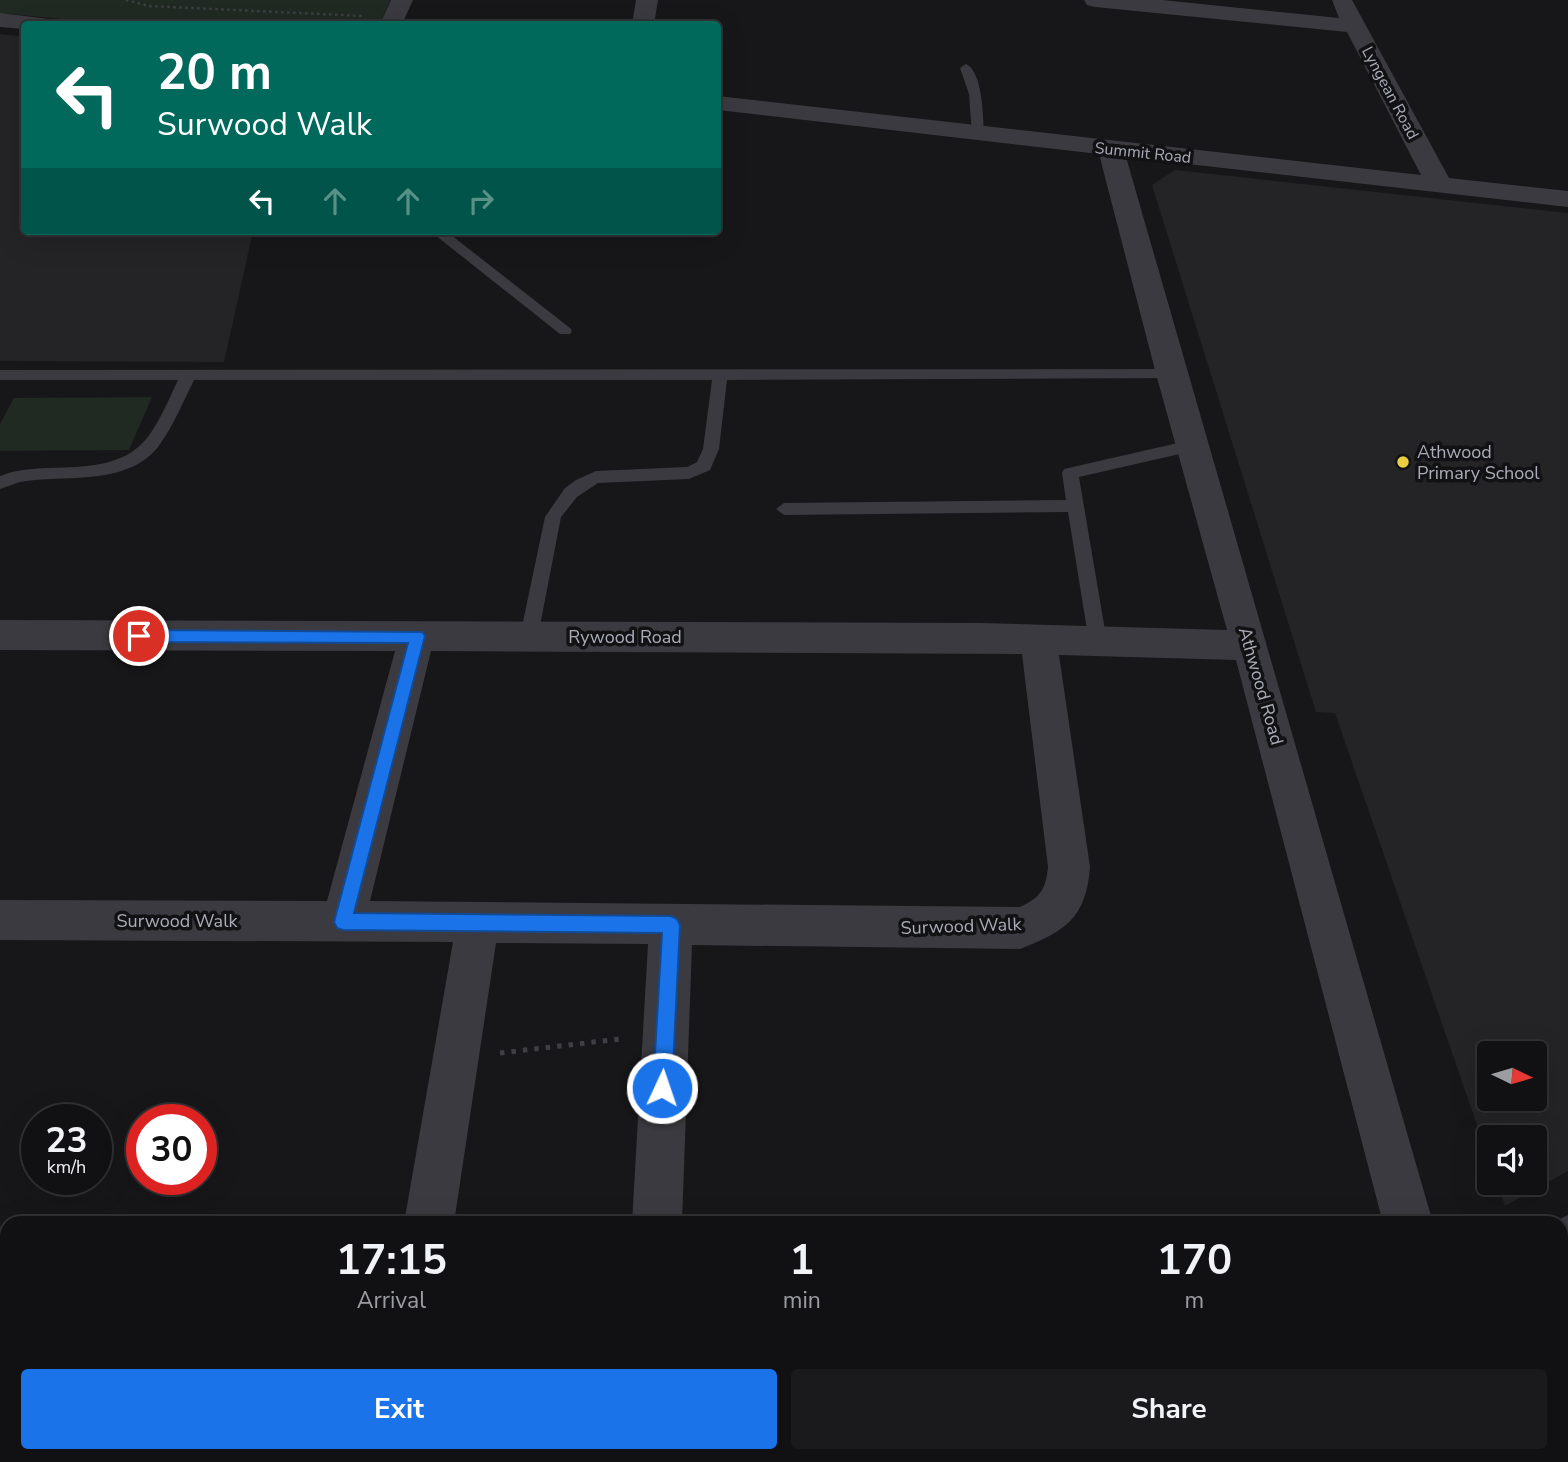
<!DOCTYPE html>
<style>
body{margin:0;font-family:"Nunito Sans",sans-serif;background:#1a1a1c;color:#f1f3f6;height:100vh;display:flex;flex-direction:column;font-size:26px;white-space:nowrap}
*{box-sizing:border-box;margin:0}
p{font-size:23px;color:#9c9da0}
.icon{flex:none;width:38px;height:38px;fill:none;stroke:currentColor;stroke-width:2;stroke-linecap:round;stroke-linejoin:round}
.map{position:relative;flex:1;overflow:hidden}
.sheet{position:absolute;left:0px;top:1216px;width:1568px;height:247px;display:flex;flex-direction:column;background:#111113;border-radius:21px 21px 0 0;box-shadow:0 7px 28px #0002,0 0 0 2px #303133}
.sheet>*{flex:none}
.guide{position:absolute;left:21px;top:21px;width:700px;height:214px;border-radius:7px;box-shadow:0 7px 28px #0002,0 0 0 2px #303133;background:#00695c;color:#fff;overflow:hidden}
.needle{width:46px;rotate:95deg}
.fabs{position:absolute;left:1477px;top:1041px;display:grid;gap:14px}
.fabs a{display:grid;place-items:center;width:70px;height:70px;border-radius:7px;background:#111113;box-shadow:0 7px 28px #0002,0 0 0 2px #303133;font-size:35px}
.speed{position:absolute;left:21px;top:1104px;display:flex;gap:14px;font-size:35px;font-weight:700;text-align:center}
.speed>*{display:grid;place-content:center;width:91px;height:91px;border-radius:50%;background:#111113;box-shadow:0 7px 28px #0002,0 0 0 2px #303133;line-height:1}
.speed small{font-size:18px;font-weight:400}
.speed .limit{border:10px solid #d22;background:#fff;color:#111}
.pin{position:absolute;display:grid;place-items:center;width:60px;height:60px;color:#fff;margin:-30px;border:4px solid #fff;border-radius:50%;box-shadow:0 2px 7px #0007}
.me{position:absolute;width:77px;margin:-38px;rotate:3deg;stroke-linejoin:round;filter:drop-shadow(0 0 5px #0008)}
.turn{display:flex;align-items:center;gap:24px;height:147px;padding:0 21px;font-size:32px}
.turn .icon{width:91px;height:91px;stroke-width:2.5}
.turn b{display:block;font-size:49px;line-height:60px}
.lanes{display:flex;align-items:center;height:66px;padding:0 21px;background:#0003;justify-content:center;gap:35px;direction:ltr}
.lanes .off{opacity:.35}
.eta{display:flex;justify-content:space-evenly;align-items:center;height:119px;text-align:center}
.eta b{font-size:42px;font-weight:700;line-height:49px}
.action{display:flex;gap:14px;margin-top:auto;padding:14px 21px}
.action a{flex:1;height:80px;border-radius:7px;background:#1a73e8;color:#fff;font-size:28px;font-weight:700;line-height:80px;text-align:center}
.action a+a{background:#1a1a1c;color:#f1f3f6}
.map>svg:first-child{display:block}
</style>
<div class="map">
<svg width="1568" height="1462" viewBox="0 0 1568 1462">
<rect width="100%" height="100%" fill="#171719"/>
<!-- built -->
<g fill="#242326" fill-rule="evenodd">
<path d="M 0,34 L 24,37 L 24,231 L 253,231 L 224,362 L 0,361 Z"/>
<path d="M 1175,170 L 1568,213 L 1568,1171 L 1505,1206 L 1497,1183 L 1535,1183 L 1535,1138 L 1489,1138 L 1489,1160 L 1335,713 L 1316,712 L 1152,185 ZM 1489,1054 L 1535,1054 L 1535,1099 L 1489,1099 Z"/>
</g>
<!-- green -->
<g fill="#212923">
<path d="M 0,0 L 390,0 L 380,24 L 112,24 L 0,13 Z"/>
<path d="M 152,397 L 129,450 L 0,451 L 0,424 L 14,398 Z"/>
</g>
<g fill="none" stroke-linecap="round" stroke-linejoin="round">
<!-- path-far1 -->
<path stroke="#3e3f45" stroke-width="2.5" stroke-dasharray="2.5 3.5" stroke-linecap="butt" d="M 126,0 L 149,6 L 363,16"/>
<!-- path -->
<path stroke="#3e3f45" stroke-width="5" stroke-dasharray="4.5 7" stroke-linecap="butt" d="M 500,1053 L 620,1039"/>
<!-- service -->
<g fill="#3a3a40" fill-rule="evenodd">
<path d="M 966,64 C 983,72 983,117 984,134 L 978,138 L 972,134 L 969,94 L 960,68 Z"/>
<path d="M 430,231 L 446,231 L 570,328 L 572,331 L 570,334 L 560,334 Z"/>
<path d="M 1171,369 L 1179,374 L 1176,378 L 727,380 L 719,449 L 710,470 L 689,479 L 598,483 L 577,497 L 561,517 L 538,636 L 535,641 L 529,643 L 523,641 L 520,636 L 545,517 L 565,488 L 576,480 L 596,471 L 687,467 L 697,462 L 703,449 L 712,380 L 194,380 C 183,402 173,427 158,447 C 125,487 66,474 20,482 C 13,484 7,487 0,489 L 0,476 L 12,472 C 56,462 115,478 147,438 C 160,421 169,399 178,380 L 0,380 L 0,370 Z"/>
<path d="M 1191,440 L 1199,446 L 1197,450 L 1079,477 L 1107,642 L 1104,647 L 1098,649 L 1092,647 L 1089,642 L 1068,512 L 784,515 L 776,509 L 784,503 L 1066,500 L 1062,473 L 1064,469 Z"/>
<path d="M 1568,1215 L 1568,1242 L 1561,1244 L 1561,1223 L 1552,1223 Z"/>
</g>
<!-- minor -->
<g fill="#3a3a40" fill-rule="evenodd">
<path d="M 391,0 L 413,0 L 402,24 L 380,24 Z"/>
<path d="M 636,0 L 658,0 L 654,24 L 632,24 Z"/>
<path d="M 1084,0 L 1162,0 L 1339,18 L 1332,0 L 1352,0 L 1449,178 L 1568,191 L 1568,207 L 1126,157 L 1433,1223 L 1383,1223 L 1236,660 L 1059,655 L 1090,867 C 1086,919 1065,931 1020,949 L 692,945 L 682,1223 L 632,1223 L 648,944 L 496,943 L 454,1223 L 404,1223 L 453,942 L 0,940 L 0,900 L 327,901 L 395,651 L 0,650 L 0,620 L 980,623 L 1227,630 L 1156,374 L 1099,154 L 718,110 L 718,96 L 1421,175 L 1347,32 L 1095,7 L 1087,5 ZM 431,651 L 1022,654 L 1048,867 C 1046,889 1040,898 1020,907 L 370,901 Z"/>
<path d="M 0,13 L 49,19 L 52,24 L 24,24 L 24,29 L 0,27 Z"/>
<path d="M 401,1456 L 478,1456 L 480,1462 L 403,1462 Z"/>
<rect x="619" y="1456" width="54" height="6"/>
<path d="M 1445,1456 L 1499,1456 L 1501,1462 L 1447,1462 Z"/>
</g>
</g>
<!-- route -->
<path fill="#1a73e8" stroke="#114b97" stroke-width="2" d="M 139,630 L 422,632 L 425,636 L 354,913 L 671,916 L 677,919 L 680,925 L 672,1088 L 669,1095 L 662,1097 L 655,1095 L 653,1088 L 662,933 L 343,930 L 337,928 L 334,922 L 408,643 L 139,642 L 131,636 Z"/>
<!-- markers -->
<circle fill="#e8ce40" stroke="#121214" stroke-width="2.5" cx="1403" cy="462" r="7"/>
<g text-anchor="middle" dominant-baseline="central" stroke-width="7" stroke-linejoin="round" paint-order="stroke">
<!-- far-street labels -->
<g font-size="16" fill="#aaacb8" stroke="#121214">
<text transform="translate(1390 93) rotate(62)">Lyngean Road</text>
<text transform="translate(1143 153) rotate(6)">Summit Road</text>
</g>
<!-- poi labels -->
<g font-size="18" fill="#aaacb8" stroke="#121214" text-anchor="start">
<text x="1417" y="452">Athwood<tspan x="1417" dy="21">Primary School</tspan></text>
</g>
<!-- street labels -->
<g font-size="18" fill="#aaacb8" stroke="#121214">
<text x="625" y="637">Rywood Road</text>
<text transform="translate(1261 686) rotate(74)">Athwood Road</text>
<text x="177" y="921">Surwood Walk</text>
<text transform="translate(961 926) rotate(-2)">Surwood Walk</text>
</g>
</g>
</svg>
<div class="fabs">
<a><svg class="needle" viewBox="-14 -14 28 28"><path d="M0-13l5 13h-10z" fill="#e53935"/><path d="M0 13l5-13h-10z" fill="#9c9da0"/></svg></a>
<a><svg class="icon" aria-label="sound" viewBox="0 0 24 24"><path d="M4 9h4l5-4v14l-5-4H4zM17 9q2 3 0 6"/></svg></a>
</div>
<div class="speed"><div>23<small>km/h</small></div><div class="limit">30</div></div>
<div class="pin" style="left:139px;top:636px;background:#d93025"><svg class="icon" aria-label="arrive" viewBox="0 0 24 24"><path d="M6 21V4h12l-3 4 3 4H6"/></svg></div>
<svg class="me" style="left:662px;top:1088px" viewBox="-20 -20 40 40"><circle r="17" fill="#1a73e8" stroke="#fff" stroke-width="3"/><path d="M0-11L8 9 0 5-8 9z" fill="#fff"/></svg>
<div class="guide">
<div class="turn"><svg class="icon" aria-label="left" viewBox="0 0 24 24"><path d="M17 20v-9H6M10 6l-5 5 5 5"/></svg><div><b>20 m</b>Surwood Walk</div></div>
<div class="lanes"><svg class="icon" aria-label="left" viewBox="0 0 24 24"><path d="M17 20v-9H6M10 6l-5 5 5 5"/></svg><svg class="icon off" aria-label="ahead" viewBox="0 0 24 24"><path d="M12 20V5M6 11l6-6 6 6"/></svg><svg class="icon off" aria-label="ahead" viewBox="0 0 24 24"><path d="M12 20V5M6 11l6-6 6 6"/></svg><svg class="icon off" aria-label="right" viewBox="0 0 24 24"><path d="M7 20v-9h11M14 6l5 5-5 5"/></svg></div>
</div>
<section class="sheet">
<div class="eta">
<div><b>17:15</b><p>Arrival</p></div>
<div><b>1</b><p>min</p></div>
<div><b>170</b><p>m</p></div>
</div>
<div class="action"><a>Exit</a><a>Share</a></div>
</section>
</div>
